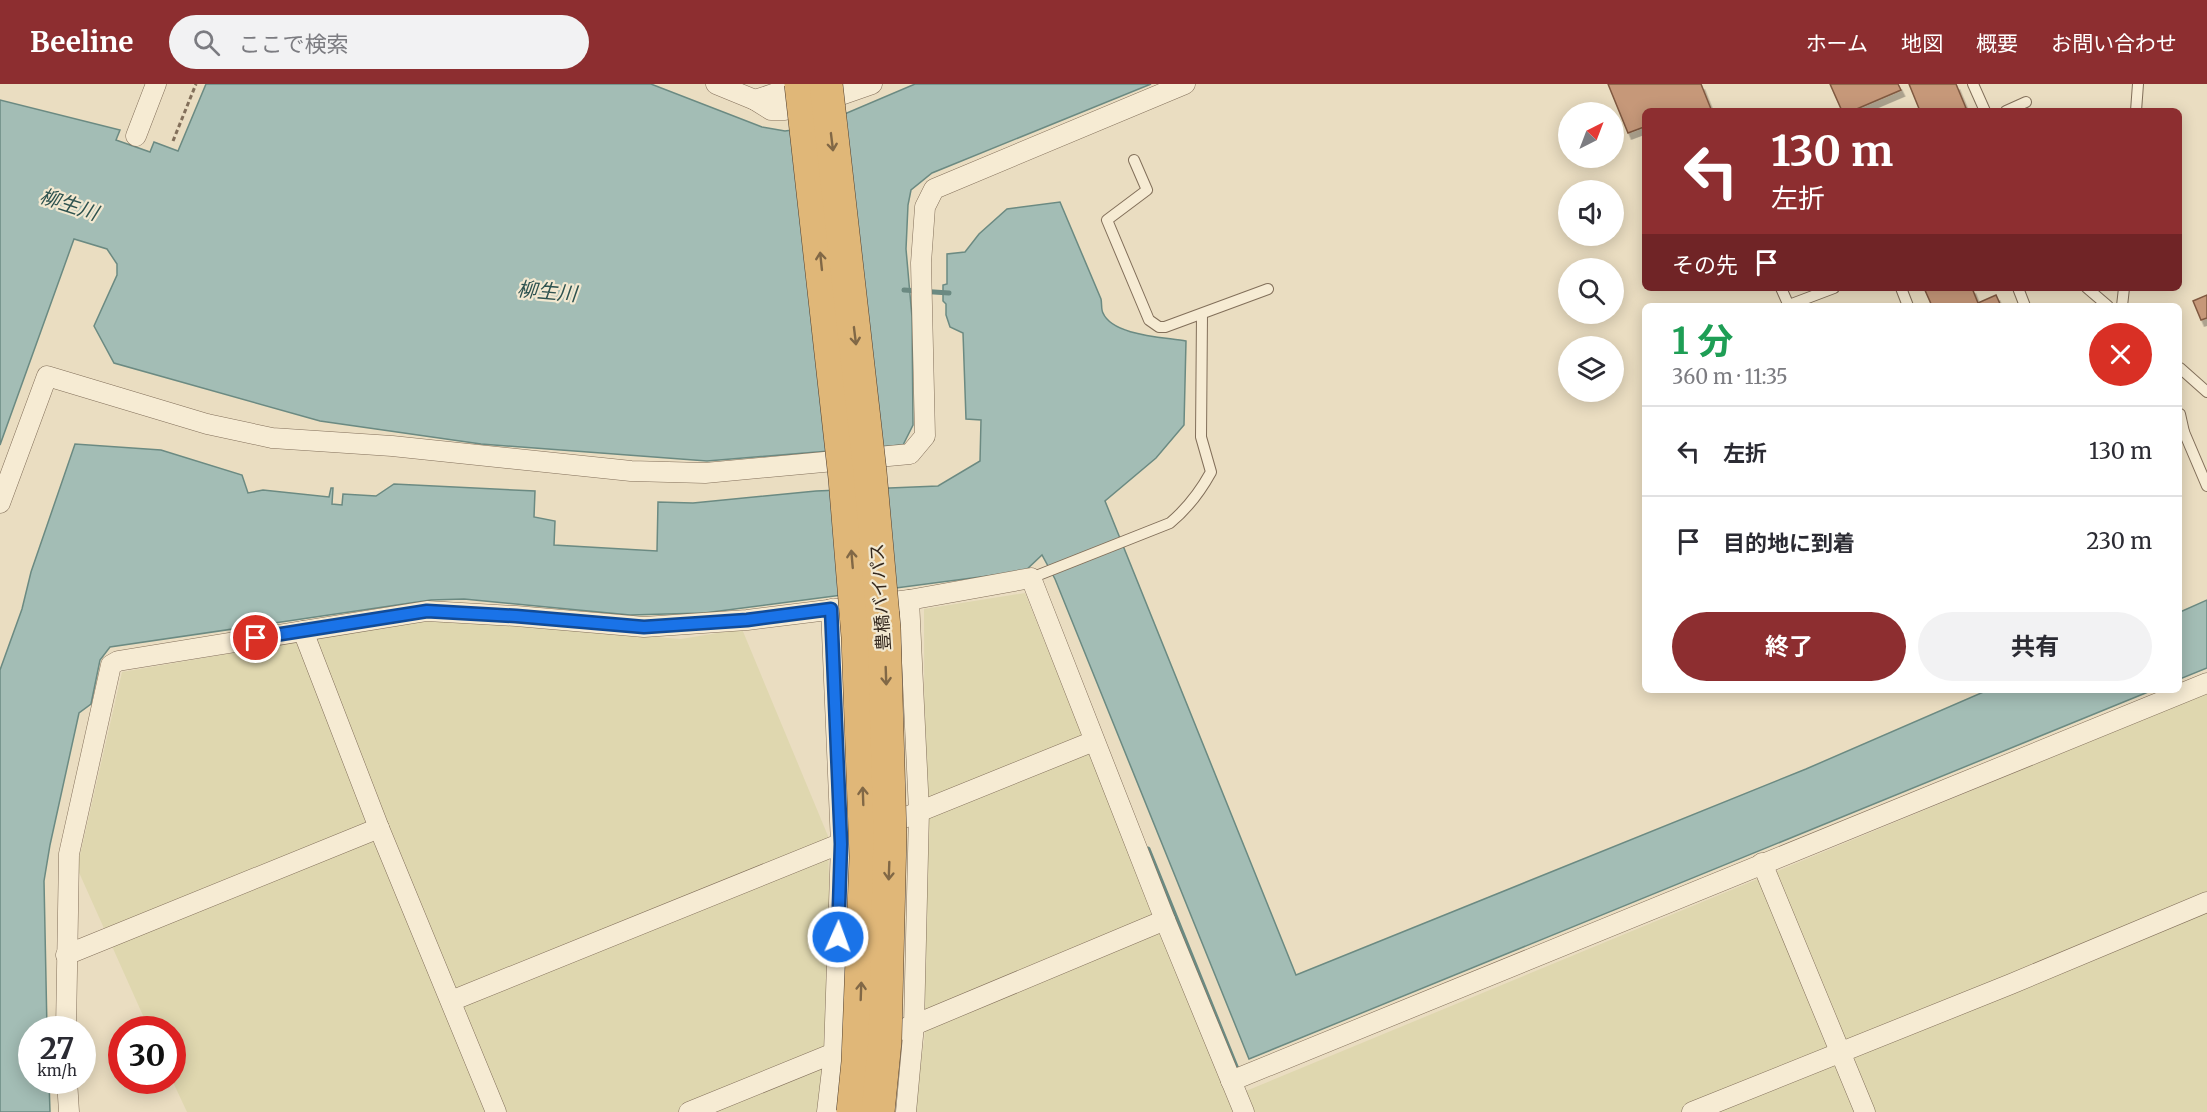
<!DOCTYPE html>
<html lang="ja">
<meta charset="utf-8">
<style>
body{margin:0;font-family:Merriweather,"Noto Sans JP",serif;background:#f2f2f3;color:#2b2b33;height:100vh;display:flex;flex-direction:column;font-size:22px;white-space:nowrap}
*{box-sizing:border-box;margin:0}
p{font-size:20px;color:#7c7c81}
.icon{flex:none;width:33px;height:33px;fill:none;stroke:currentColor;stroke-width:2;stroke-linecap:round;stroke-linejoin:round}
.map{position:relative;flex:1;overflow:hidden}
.sheet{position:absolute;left:1642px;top:219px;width:540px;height:390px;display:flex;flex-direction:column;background:#fff;border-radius:9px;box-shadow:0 3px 15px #0003}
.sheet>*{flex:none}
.guide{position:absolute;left:1642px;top:24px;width:540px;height:183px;border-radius:9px;box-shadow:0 3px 15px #0003;background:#8d2e30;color:#fff;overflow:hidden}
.needle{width:39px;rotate:42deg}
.buttons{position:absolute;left:1558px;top:18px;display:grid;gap:12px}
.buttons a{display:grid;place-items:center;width:66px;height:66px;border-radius:50%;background:#fff;box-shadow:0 3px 15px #0003;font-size:30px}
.speed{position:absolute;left:18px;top:932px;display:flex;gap:12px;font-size:30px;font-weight:700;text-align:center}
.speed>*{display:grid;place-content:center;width:78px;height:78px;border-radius:50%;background:#fff;box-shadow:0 3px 15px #0003;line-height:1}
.speed small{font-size:15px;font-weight:400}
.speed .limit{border:9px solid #d22;background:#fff;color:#111}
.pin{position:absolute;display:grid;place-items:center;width:51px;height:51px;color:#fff;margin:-26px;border:3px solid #fff;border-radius:50%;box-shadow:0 2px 6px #0007}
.me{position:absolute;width:66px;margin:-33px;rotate:2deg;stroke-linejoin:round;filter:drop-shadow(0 0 4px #0008)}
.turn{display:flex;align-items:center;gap:21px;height:126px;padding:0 30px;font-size:27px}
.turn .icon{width:78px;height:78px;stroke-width:2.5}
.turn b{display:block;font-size:42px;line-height:51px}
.then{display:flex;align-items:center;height:57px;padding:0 30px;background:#0003;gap:12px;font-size:22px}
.round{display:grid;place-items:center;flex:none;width:63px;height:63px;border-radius:32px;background:#f2f2f3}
.headline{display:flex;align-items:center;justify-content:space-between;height:102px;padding:0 30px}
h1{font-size:36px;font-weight:700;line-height:45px;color:#1e9e55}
.primary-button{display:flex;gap:12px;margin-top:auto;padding:12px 30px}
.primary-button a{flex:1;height:69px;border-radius:36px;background:#8d2e30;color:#fff;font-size:24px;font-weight:700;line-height:69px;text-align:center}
.primary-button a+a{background:#f2f2f3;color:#2b2b33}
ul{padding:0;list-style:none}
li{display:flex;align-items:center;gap:18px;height:90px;padding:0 30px;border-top:2px solid #e1e1e2}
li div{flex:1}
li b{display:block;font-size:22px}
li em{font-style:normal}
header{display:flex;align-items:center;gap:36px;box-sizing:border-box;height:84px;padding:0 30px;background:#8d2e30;color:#fff}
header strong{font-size:28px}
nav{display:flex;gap:33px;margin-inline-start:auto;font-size:21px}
.search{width:420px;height:54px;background:#f2f2f3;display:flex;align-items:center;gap:15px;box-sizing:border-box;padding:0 21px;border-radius:33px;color:#7c7c81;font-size:22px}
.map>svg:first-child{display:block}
</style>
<header>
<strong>Beeline</strong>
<div class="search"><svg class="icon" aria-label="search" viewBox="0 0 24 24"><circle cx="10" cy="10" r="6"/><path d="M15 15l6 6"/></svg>ここで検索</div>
<nav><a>ホーム</a><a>地図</a><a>概要</a><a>お問い合わせ</a></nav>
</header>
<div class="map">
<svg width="2207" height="1028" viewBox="0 0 2207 1028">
<defs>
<filter id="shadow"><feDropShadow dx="3.5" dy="6" stdDeviation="0" flood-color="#0004"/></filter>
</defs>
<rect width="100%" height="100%" fill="#eaddc1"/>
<!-- farmland -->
<g fill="#dfd7af">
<path d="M 1025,509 L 1229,1014 L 2207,609 L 2207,1028 L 914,1028 L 925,949 L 924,525 Z"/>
<path d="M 419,537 L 462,538 L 681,555 L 742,545 L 828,752 L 830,854 L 822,999 L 817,1028 L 187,1028 L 172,996 L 172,945 L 149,945 L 77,784 L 122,588 Z"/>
</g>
<!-- water -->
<g fill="#a3bdb5" stroke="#6b8a82" stroke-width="1.5">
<path d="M 206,0 L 651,0 L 762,43 L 785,47 L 814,43 L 915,0 L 1151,0 L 932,89 L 911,106 L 908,121 L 906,165 L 912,233 L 913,341 L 903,361 L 707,377 L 481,360 L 320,337 L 114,279 L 94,242 L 117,191 L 117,180 L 107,165 L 74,155 L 0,361 L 0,16 L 120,46 L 116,56 L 150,68 L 154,58 L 178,67 Z"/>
<path d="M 1060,118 L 1101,215 C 1102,219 1101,226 1103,229 C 1113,252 1164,253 1186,257 L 1184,341 L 1156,374 L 1105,417 L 1296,891 L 1806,685 L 1988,606 L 2153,606 L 1249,975 L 1055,495 L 1042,471 L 1025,487 L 704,529 L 630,531 L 464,515 L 431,516 L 110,563 L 100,576 L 91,620 L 79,629 L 50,761 L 44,797 L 47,945 L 32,945 L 32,996 L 49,996 L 50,1028 L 0,1028 L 0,586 L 22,525 L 31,488 L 75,360 L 161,366 L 242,391 L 248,409 L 263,406 L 329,413 L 331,404 L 333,404 L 332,420 L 342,421 L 343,410 L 376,412 L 394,400 L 535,407 L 534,433 L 555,437 L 554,461 L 657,467 L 658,418 L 693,419 L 816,407 L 938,402 L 980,377 L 981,336 L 966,335 L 963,249 L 950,243 L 946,231 L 946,220 L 943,217 L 943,201 L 947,200 L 947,170 L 965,168 L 979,150 L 1007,125 Z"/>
<path d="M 2207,516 L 2207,584 L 2180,595 L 2180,528 Z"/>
</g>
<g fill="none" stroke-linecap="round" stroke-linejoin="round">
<!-- stream -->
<g stroke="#6b8a82" stroke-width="5">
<path d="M 904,206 L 949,209"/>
<path d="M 1148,765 L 1239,990"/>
</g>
</g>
<!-- building -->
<g fill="#c69879" stroke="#805941" stroke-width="1.5" filter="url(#shadow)">
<path d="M 1608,0 L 1701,0 L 1711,25 L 1706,27 L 1646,27 L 1646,47 L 1644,43 L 1628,49 Z"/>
<path d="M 1830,0 L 1898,0 L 1901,6 L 1852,27 L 1842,27 Z"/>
<path d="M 1909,0 L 1956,0 L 1966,24 L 1958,27 L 1920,27 Z"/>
<path d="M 1924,204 L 1972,204 L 1978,219 L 1996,211 L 2001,222 L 1932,222 Z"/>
<path d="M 2207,211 L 2207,234 L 2201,236 L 2193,217 Z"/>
</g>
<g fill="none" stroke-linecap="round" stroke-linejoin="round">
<defs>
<g id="service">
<path d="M 1973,0 L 1985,27"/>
<path d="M 2006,27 L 2026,18"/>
<path d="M 2136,27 L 2138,0"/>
<path d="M 1134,76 L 1147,106 L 1107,136 L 1149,236 L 1159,243 L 1165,243 L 1268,205"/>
<path d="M 1781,204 L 1789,222"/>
<path d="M 1901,204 L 1908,222"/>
<path d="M 2018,204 L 2025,222"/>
<path d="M 2087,204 L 2108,222"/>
<path d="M 1789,221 L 1834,204"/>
<path d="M 2122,222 L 2124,204"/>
<path d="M 2180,284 L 2207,308"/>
<path d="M 2180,330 L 2184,348"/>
<path d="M 2180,348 L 2184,348 L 2207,402"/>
<path d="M 1031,494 L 1170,439 C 1188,424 1200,408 1211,388 L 1201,353 L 1202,230"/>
</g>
<g id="minor">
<path d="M 716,0 L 755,16 L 771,26 L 785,26 L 809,22 L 872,0"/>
<path d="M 755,16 L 803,0"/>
<path d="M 136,52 L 156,0"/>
<path d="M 0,419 L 47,292 L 207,340 L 272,354 L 392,362 L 631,387 L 705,389 L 910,370 L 925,352 L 921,179 L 925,123 L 934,105 L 1185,0"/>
<path d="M 303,547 L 379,744 L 496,1028"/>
<path d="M 1762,779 L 1865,1028"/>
<path d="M 66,871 L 379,744"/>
<path d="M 451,917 L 1094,657"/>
<path d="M 66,945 L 69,770 L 111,581 L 118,577 L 427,527 L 516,532 L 644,543 L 747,536 L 909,516 L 1031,494 L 1165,836 L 1244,1028"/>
<path d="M 67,996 L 69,1028"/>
<path d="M 1231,997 L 2207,599"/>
<path d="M 689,1028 L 834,969 L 914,941 L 1165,836"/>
<path d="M 827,1028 L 834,969 L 841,760 L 831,525"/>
<path d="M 906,1028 L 914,941 L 919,727 L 909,516"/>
<path d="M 1692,1028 L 2011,900 L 2207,818"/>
</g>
</defs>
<!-- service casing -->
<use href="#service" stroke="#826f5a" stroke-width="12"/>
<!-- minor casing -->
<use href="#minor" stroke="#826f5a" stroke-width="21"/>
<!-- path -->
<path stroke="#826f5a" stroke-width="3" stroke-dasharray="4.5 3" stroke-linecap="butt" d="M 173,57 L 196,0"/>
<!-- service -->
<use href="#service" stroke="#f6ebd3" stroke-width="10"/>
<!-- minor -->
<use href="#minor" stroke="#f6ebd3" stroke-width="20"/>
<defs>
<g id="trunk-bridge">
<path d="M 801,0 L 845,394 L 858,553 L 866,773 L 858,978 L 853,1028"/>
<path d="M 826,0 L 870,388 L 884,544 L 890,751 L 885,957 L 878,1028"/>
</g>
</defs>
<!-- trunk-bridge casing -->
<use href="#trunk-bridge" stroke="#503e2e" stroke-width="34" stroke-linecap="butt"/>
<!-- trunk-bridge -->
<use href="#trunk-bridge" stroke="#e0b778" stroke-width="33"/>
</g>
<!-- one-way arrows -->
<defs><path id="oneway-shaft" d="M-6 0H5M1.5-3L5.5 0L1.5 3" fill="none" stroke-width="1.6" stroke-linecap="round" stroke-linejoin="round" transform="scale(1.5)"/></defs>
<g stroke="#816846">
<use href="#oneway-shaft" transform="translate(832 58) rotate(83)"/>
<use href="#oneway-shaft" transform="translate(821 177) rotate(-96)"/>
<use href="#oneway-shaft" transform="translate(855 252) rotate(83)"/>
<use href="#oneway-shaft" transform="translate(852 475) rotate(-95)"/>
<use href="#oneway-shaft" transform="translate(886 592) rotate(88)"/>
<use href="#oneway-shaft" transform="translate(863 712) rotate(-92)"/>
<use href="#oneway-shaft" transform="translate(889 787) rotate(92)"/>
<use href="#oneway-shaft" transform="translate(861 907) rotate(-88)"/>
</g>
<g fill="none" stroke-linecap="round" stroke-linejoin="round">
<defs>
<path id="route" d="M 256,554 L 427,527 L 516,532 L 644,543 L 747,536 L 831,525 L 841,760 L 838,853"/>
</defs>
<!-- route casing -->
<use href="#route" stroke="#114b97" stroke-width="15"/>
<!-- route -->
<use href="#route" stroke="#1a73e8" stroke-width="10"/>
</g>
<g text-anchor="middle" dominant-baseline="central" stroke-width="4.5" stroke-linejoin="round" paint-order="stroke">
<!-- street labels -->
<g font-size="18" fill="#33271d" stroke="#f2e8d0">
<text transform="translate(880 513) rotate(-94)">豊橋バイパス</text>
</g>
<!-- water labels -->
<g font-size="20" font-style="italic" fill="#2d524f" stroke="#f2e8d0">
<text transform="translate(69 120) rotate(18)">柳生川</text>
<text transform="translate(547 207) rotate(5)">柳生川</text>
</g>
</g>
</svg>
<div class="buttons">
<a><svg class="needle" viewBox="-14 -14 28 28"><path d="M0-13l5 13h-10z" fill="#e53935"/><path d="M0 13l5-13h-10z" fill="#7c7c81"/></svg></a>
<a><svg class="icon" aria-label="sound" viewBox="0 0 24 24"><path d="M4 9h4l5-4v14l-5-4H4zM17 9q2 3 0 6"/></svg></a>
<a><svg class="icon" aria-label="search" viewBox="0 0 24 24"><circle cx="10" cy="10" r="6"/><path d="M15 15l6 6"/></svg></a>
<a><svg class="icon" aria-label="layers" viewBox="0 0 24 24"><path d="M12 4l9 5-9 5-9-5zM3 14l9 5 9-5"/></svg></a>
</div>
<div class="speed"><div>27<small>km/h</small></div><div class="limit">30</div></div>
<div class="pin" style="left:256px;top:554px;background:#d93025"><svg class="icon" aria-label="arrive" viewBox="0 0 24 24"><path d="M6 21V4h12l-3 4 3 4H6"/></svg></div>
<svg class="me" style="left:838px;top:853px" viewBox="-20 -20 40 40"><circle r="17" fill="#1a73e8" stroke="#fff" stroke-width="3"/><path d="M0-11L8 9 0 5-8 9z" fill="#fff"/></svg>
<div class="guide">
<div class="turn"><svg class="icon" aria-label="left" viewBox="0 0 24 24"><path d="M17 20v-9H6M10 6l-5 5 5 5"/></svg><div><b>130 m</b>左折</div></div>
<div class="then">その先<svg class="icon" aria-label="arrive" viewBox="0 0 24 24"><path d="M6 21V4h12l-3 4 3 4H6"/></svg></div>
</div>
<section class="sheet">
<div class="headline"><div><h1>1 分</h1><p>360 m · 11:35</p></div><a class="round" style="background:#d93025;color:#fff"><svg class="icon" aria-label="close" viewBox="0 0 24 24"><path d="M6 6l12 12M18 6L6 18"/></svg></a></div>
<ul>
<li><svg class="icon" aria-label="left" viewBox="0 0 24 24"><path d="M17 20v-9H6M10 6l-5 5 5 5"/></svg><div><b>左折</b></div><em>130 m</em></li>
<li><svg class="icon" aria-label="arrive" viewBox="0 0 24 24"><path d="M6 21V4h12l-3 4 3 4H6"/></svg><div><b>目的地に到着</b></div><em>230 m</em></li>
</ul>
<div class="primary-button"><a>終了</a><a>共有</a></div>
</section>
</div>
